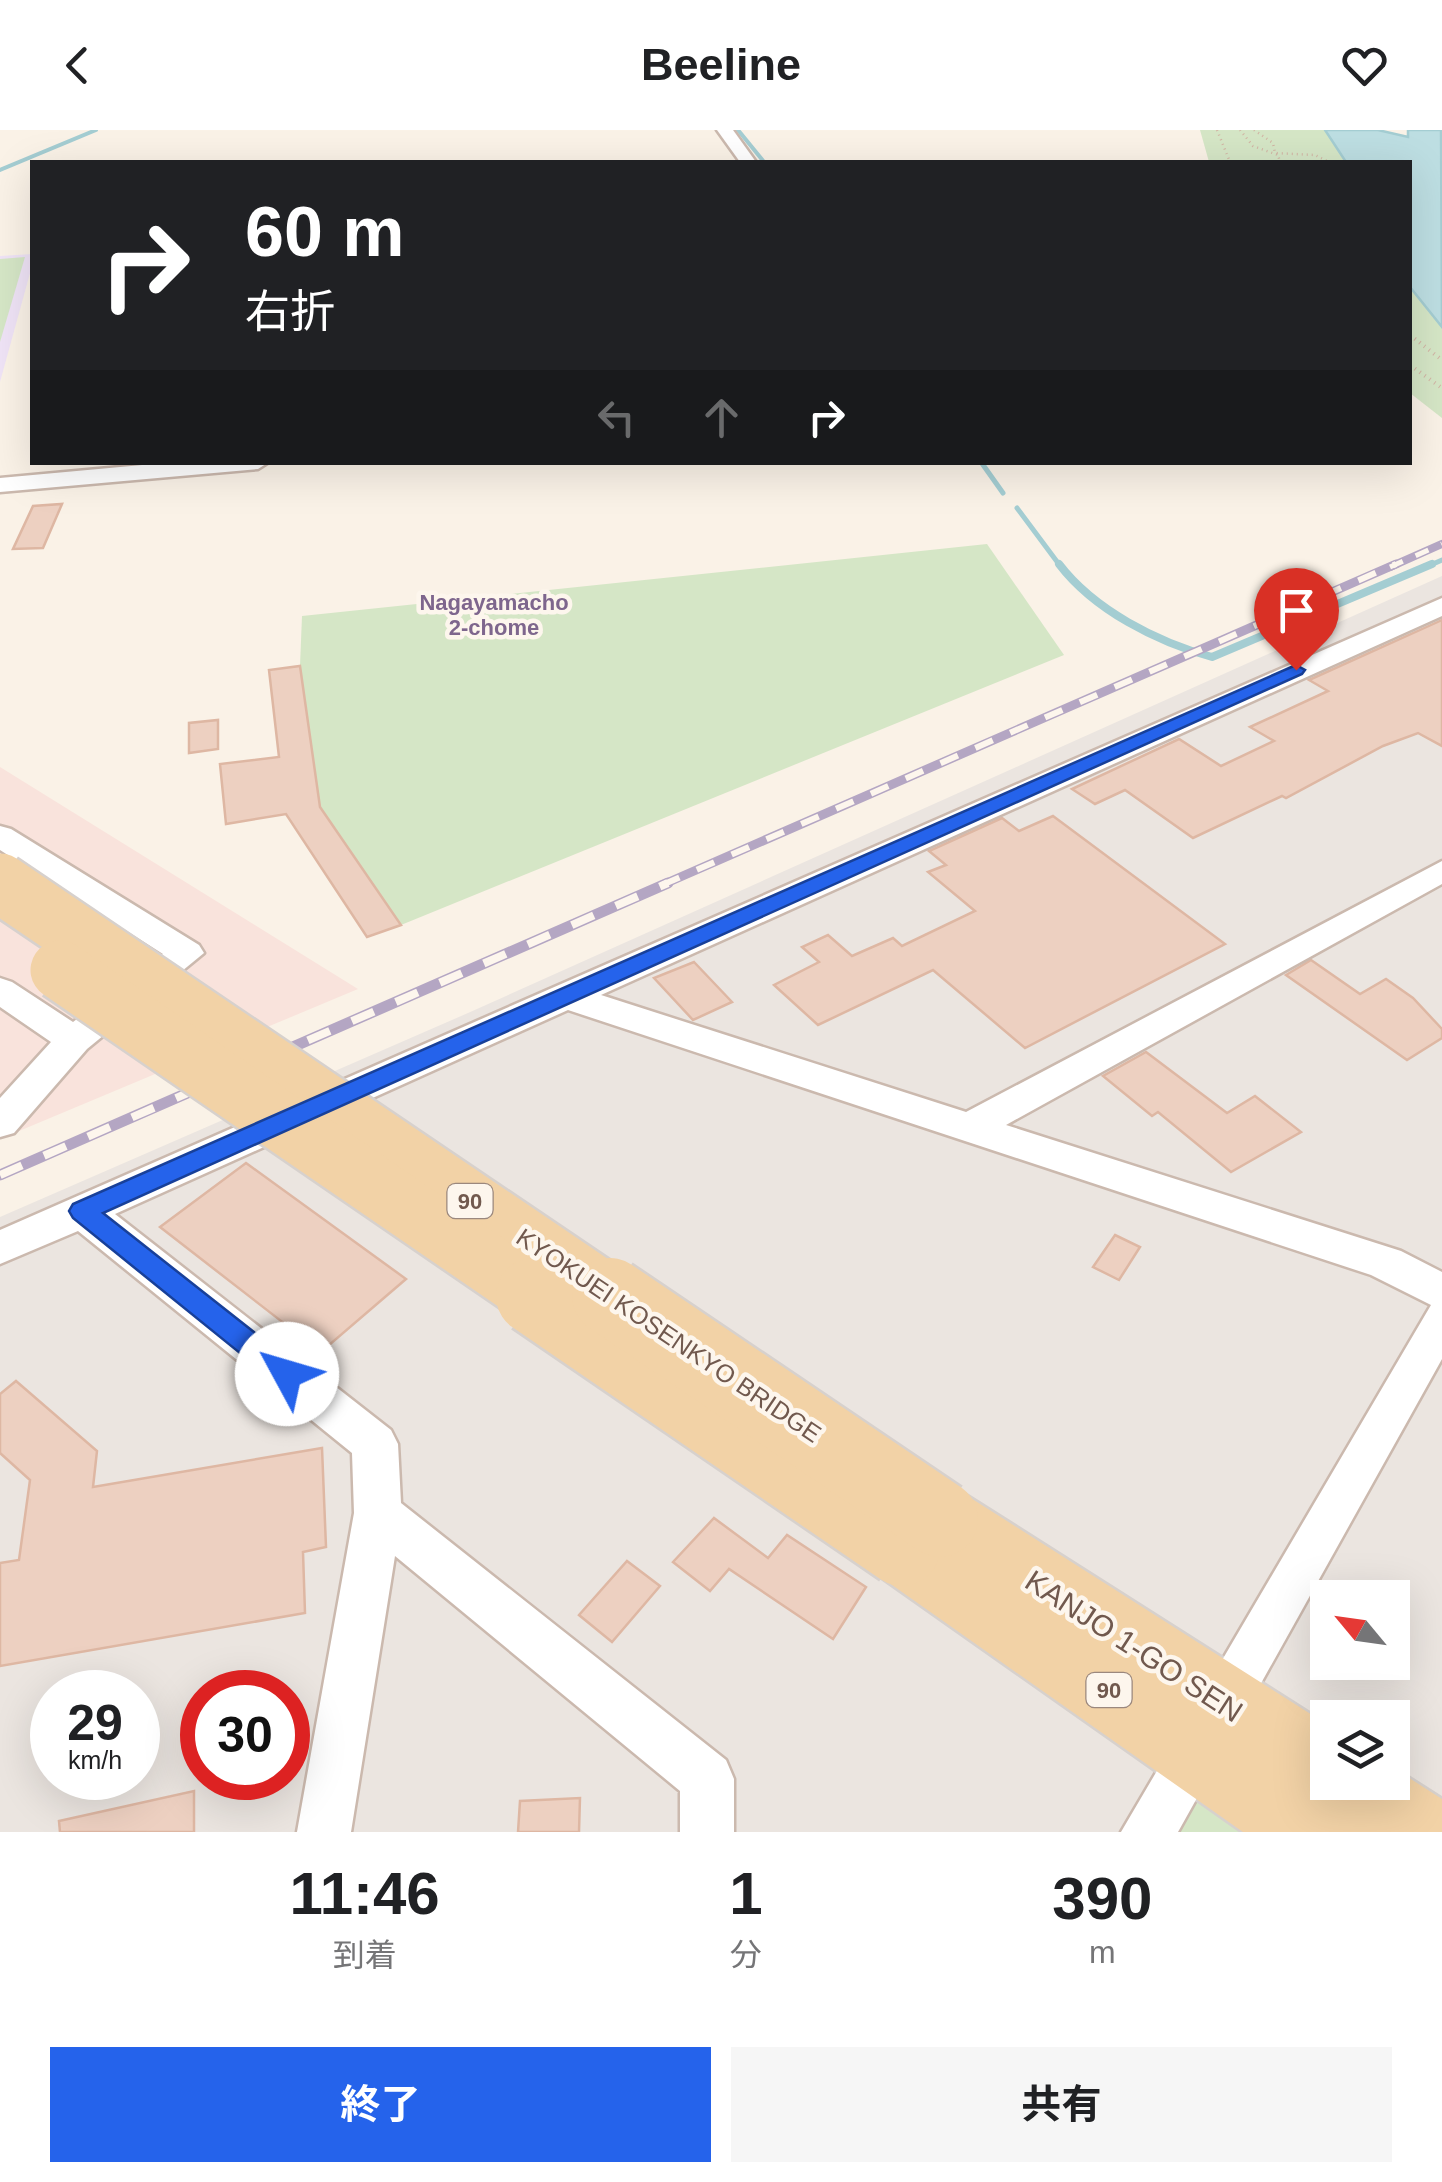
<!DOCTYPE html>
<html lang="ja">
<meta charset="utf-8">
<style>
body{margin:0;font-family:Helvetica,"Noto Sans JP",sans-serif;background:#f6f6f6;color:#202124;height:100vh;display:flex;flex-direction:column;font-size:38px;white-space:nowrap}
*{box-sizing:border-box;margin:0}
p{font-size:32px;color:#757577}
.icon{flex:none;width:55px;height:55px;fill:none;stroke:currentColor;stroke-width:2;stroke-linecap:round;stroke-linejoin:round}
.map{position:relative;height:1702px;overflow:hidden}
.sheet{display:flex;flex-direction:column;background:#fff;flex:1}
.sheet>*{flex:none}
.guide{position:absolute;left:30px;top:30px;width:1382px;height:305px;border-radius:0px;box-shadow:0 10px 40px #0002;background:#202124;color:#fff;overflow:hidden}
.needle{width:65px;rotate:299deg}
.buttons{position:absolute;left:1310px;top:1450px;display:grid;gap:20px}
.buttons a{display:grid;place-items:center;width:100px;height:100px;border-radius:0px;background:#fff;box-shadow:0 10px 40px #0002;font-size:50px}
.speed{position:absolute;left:30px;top:1540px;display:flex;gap:20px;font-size:50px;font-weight:700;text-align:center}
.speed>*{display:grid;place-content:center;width:130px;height:130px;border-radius:50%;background:#fff;box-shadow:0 10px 40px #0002;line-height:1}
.speed small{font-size:25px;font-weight:400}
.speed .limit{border:15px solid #d22;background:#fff;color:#111}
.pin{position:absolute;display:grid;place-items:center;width:85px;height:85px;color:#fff;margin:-102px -42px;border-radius:50% 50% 50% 0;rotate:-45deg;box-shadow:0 0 10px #0007}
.pin .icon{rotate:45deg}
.me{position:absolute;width:110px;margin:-55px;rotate:309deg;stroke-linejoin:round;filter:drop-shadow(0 0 8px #0008)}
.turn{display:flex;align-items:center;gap:35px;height:210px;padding:0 50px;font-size:45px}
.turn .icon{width:130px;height:130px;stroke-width:2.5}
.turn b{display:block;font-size:70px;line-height:85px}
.lanes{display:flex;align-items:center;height:95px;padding:0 50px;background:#0003;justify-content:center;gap:50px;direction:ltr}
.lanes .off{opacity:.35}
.eta{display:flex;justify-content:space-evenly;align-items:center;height:170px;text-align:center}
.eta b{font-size:60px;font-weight:700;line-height:70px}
.button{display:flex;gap:20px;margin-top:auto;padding:20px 50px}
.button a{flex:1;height:115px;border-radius:0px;background:#2563eb;color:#fff;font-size:40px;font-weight:700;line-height:115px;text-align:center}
.button a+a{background:#f6f6f6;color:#202124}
header{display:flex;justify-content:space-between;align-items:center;height:130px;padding:0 50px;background:#fff;font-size:45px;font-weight:700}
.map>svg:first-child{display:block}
</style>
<header><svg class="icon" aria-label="back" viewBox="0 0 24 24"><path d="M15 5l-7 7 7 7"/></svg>Beeline<svg class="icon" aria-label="heart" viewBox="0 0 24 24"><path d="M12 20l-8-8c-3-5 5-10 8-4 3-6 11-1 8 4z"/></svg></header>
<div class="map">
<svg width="1442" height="1702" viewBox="0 0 1442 1702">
<rect width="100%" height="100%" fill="#faf2e7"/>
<!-- commercial -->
<path fill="#f9e3dc" d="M 0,637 L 358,859 L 0,1009 Z"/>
<!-- industrial -->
<path fill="#ebe5e0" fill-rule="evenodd" d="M 1442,446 L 1442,1702 L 0,1702 L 0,1087 L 468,883 ZM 1328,1468 L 1392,1468 L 1392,1532 L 1328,1532 ZM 52,1562 L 138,1562 L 138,1648 L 52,1648 ZM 202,1562 L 288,1562 L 288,1648 L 202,1648 ZM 1328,1588 L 1392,1588 L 1392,1652 L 1328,1652 Z"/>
<!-- education -->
<path fill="#efe3f6" d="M 32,124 L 32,136 L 0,252 L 0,126 Z"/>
<!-- green -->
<g fill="#d5e6c6">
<path d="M 1200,0 L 1325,0 L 1346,32 L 1209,32 Z"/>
<path d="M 25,127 L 0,212 L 0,129 Z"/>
<path d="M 1410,157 L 1442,197 L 1442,288 L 1410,263 Z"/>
<path d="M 987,414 L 1064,525 L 401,795 L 320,677 L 300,536 L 302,486 Z"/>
<path d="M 1176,1653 L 1248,1702 L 1148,1702 Z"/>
</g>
<!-- water -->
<path fill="#bddee2" stroke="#a4cdd2" stroke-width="2.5" d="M 1325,0 L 1378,0 L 1408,7 L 1408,0 L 1441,0 L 1442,197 L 1410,157 L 1410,32 L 1346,32 Z"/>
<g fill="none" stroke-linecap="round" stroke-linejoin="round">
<!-- stream-far2 -->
<g stroke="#a4cdd2" stroke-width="4">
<path d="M 738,0 L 764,32"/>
<path d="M 0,40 L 96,0"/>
</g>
<!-- stream-far1 -->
<g stroke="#a4cdd2" stroke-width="5">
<path d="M 981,332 L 1003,363"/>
<path d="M 1017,378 L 1061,437"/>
<path d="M 1426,437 L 1442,430"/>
</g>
<!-- stream -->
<path stroke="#a4cdd2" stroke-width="8" d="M 1059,434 C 1094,480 1157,512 1212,527 L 1432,434"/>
</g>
<!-- building -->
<g fill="#edd0c1" stroke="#deb7a3" stroke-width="2.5">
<path d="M 62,374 L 43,418 L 13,419 L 33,376 Z"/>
<path d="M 1442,490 L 1442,616 L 1418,603 L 1383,616 L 1286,668 L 1282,666 L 1193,708 L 1125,660 L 1095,674 L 1072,659 L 1179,609 L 1221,636 L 1274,611 L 1250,597 L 1328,561 L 1309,550 Z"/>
<path d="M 300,536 L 320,677 L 401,795 L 367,807 L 286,684 L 226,694 L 220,634 L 279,627 L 269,540 Z"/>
<path d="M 218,590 L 218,619 L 189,623 L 189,593 Z"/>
<path d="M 1053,686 L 1225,814 L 1025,918 L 933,840 L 818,895 L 774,855 L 819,832 L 802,817 L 828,805 L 852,826 L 893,808 L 902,816 L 975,781 L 928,742 L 946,735 L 929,721 L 1002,688 L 1019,701 Z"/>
<path d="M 1311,830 L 1360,864 L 1386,849 L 1413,868 L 1442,899 L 1442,908 L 1407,930 L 1286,845 Z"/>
<path d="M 694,832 L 732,872 L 693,890 L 654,848 Z"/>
<path d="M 1146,922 L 1227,983 L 1255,966 L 1301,1002 L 1231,1042 L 1158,982 L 1152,986 L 1103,946 Z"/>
<path d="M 246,1033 L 406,1149 L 321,1222 L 160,1097 Z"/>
<path d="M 1115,1105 L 1140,1117 L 1119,1150 L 1093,1137 Z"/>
<path d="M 16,1251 L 97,1321 L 93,1357 L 322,1318 L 326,1417 L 303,1422 L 305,1483 L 0,1536 L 0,1433 L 19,1430 L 30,1350 L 0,1323 L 0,1264 Z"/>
<path d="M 714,1388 L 768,1428 L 787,1405 L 866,1457 L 833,1509 L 729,1439 L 710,1461 L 673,1432 Z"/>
<path d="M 627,1431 L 660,1456 L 612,1512 L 579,1485 Z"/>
<path d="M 194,1661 L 194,1702 L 60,1702 L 59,1691 Z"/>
<path d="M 580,1668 L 579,1702 L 518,1702 L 520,1671 Z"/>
</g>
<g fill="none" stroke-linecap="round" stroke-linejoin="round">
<defs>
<g id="minor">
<path d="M 717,0 L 733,0 L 756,32 L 740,32 Z"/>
<path d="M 175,332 L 269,332 L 258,339 L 0,362 L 0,348 Z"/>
<path d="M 1442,468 L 1442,486 L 601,865 L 966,982 L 1442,731 L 1442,754 L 1006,995 L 1401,1121 L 1442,1142 L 1442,1229 L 1178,1702 L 1121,1702 L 1431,1175 L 1371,1145 L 568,880 L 115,1084 L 391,1300 L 398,1314 L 401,1373 L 726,1630 L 734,1649 L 734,1702 L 680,1702 L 680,1661 L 395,1426 L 351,1702 L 297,1702 L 354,1383 L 352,1323 L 78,1101 L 0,1134 L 0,1100 Z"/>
<path d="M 0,696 L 11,699 L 199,815 L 204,823 L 87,919 L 14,1003 L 0,1007 L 0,968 L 51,912 L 0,877 L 0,848 L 12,852 L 73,892 L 163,824 L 0,720 Z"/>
</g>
<path id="primary" d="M 940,1355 L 966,1365 L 1328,1595 L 1328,1652 L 1392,1652 L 1392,1637 L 1442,1669 L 1442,1702 L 1243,1702 L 875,1443 L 864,1418 L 875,1393 L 905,1384 L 914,1365 Z"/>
</defs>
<!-- minor casing -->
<use href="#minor" stroke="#cbb9ae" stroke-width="5"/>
<!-- primary casing -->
<use href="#primary" stroke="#d7d1cd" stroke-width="5"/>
<!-- path-far1 -->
<g stroke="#d2b4a4" stroke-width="2.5" stroke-dasharray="1 4" stroke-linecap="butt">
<path d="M 1217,0 L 1230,32"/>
<path d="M 1240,0 L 1253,16 L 1278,25 L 1280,32"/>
<path d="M 1254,0 L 1273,13 L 1275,23 L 1315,25 L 1329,32"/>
</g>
<!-- path -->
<g stroke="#d2b4a4" stroke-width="4" stroke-dasharray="1 5" stroke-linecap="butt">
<path d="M 1410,205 L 1442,230"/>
<path d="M 1410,235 L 1442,258"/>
</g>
<!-- minor -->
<use href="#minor" fill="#fff" fill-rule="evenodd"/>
<!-- primary -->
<use href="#primary" fill="#f2d2a6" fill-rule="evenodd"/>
<defs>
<path id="rail-far2" d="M 1390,437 L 1442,414"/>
<path id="rail-far1" d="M 662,755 L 1396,434"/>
<path id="rail" d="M 0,1045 L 668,753"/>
</defs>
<!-- rail-far2 casing -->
<use href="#rail-far2" stroke="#b4a6c3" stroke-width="8"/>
<!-- rail-far1 casing -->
<use href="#rail-far1" stroke="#b4a6c3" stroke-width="9"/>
<!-- rail casing -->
<use href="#rail" stroke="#b4a6c3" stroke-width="11"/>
<!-- rail-far2 -->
<use href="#rail-far2" stroke="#fdf6ed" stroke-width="5" stroke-dasharray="14" stroke-linecap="butt"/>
<!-- rail-far1 -->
<use href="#rail-far1" stroke="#fdf6ed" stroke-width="6" stroke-dasharray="19" stroke-linecap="butt"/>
<!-- rail -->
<use href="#rail" stroke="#fdf6ed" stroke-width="8" stroke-dasharray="24" stroke-linecap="butt"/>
<defs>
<path id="primary-bridge-far2" d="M 0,753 L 3,755"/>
<g id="primary-bridge-far1">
<path d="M 0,753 L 613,1168"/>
<path d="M 60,840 L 538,1168"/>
</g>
<g id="primary-bridge">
<path d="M 534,1166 L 902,1418"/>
<path d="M 610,1166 L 940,1389"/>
</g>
</defs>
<!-- primary-bridge-far2 casing -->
<use href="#primary-bridge-far2" stroke="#d7d1cd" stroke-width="49" stroke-linecap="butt"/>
<!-- primary-bridge-far1 casing -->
<use href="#primary-bridge-far1" stroke="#d7d1cd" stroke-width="64" stroke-linecap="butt"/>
<!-- primary-bridge casing -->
<use href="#primary-bridge" stroke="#d7d1cd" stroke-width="81" stroke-linecap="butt"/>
<!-- primary-bridge-far2 -->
<use href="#primary-bridge-far2" stroke="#f2d2a6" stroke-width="45"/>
<!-- primary-bridge-far1 -->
<use href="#primary-bridge-far1" stroke="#f2d2a6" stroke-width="59"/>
<!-- primary-bridge -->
<use href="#primary-bridge" stroke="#f2d2a6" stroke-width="76"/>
</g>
<!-- route -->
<path fill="#2563eb" stroke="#184099" stroke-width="2.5" d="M 1296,535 L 1305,540 L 1302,544 L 103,1083 L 297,1236 L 301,1244 L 297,1253 L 287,1256 L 277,1253 L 73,1088 L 69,1081 L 73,1074 Z"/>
<g text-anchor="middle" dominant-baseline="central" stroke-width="9" stroke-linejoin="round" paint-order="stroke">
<!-- far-neighbourhood labels -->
<g font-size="22" font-weight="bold" fill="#7e668d" stroke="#fdf6ed">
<text x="494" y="472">Nagayamacho<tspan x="494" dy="25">2-chome</tspan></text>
</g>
<!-- shield labels -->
<g fill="#fdf6ed" stroke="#9b887e" stroke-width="2.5">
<rect x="447.5" y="1054" width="45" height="34" rx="8"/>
<rect x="1086.5" y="1543" width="45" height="34" rx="8"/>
</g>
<g font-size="22" font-weight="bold" fill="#71594e">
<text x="470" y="1071">90</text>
<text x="1109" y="1560">90</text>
</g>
<!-- street labels -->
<g font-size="25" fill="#71594e" stroke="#fdf6ed">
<text transform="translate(669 1205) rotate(34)">KYOKUEI KOSENKYO BRIDGE</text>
</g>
<!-- near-street labels -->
<g font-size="30" fill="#71594e" stroke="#fdf6ed">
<text transform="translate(1134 1516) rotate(33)">KANJO 1-GO SEN</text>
</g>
</g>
</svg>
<div class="buttons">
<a><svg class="needle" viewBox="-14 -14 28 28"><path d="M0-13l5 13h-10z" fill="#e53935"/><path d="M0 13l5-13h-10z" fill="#757577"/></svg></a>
<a><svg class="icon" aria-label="layers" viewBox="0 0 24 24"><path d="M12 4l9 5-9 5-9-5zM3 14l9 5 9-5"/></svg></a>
</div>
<div class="speed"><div>29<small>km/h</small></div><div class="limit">30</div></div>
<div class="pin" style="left:1296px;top:540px;background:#d93025"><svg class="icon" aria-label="arrive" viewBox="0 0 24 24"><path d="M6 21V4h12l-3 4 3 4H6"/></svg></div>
<svg class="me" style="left:287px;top:1244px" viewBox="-20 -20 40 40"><circle r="19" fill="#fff"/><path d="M0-13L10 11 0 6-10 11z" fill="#2563eb"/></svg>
<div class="guide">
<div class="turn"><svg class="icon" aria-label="right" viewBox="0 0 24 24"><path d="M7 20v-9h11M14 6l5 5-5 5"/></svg><div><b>60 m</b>右折</div></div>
<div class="lanes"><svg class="icon off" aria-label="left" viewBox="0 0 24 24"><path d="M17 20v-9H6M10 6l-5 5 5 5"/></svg><svg class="icon off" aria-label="ahead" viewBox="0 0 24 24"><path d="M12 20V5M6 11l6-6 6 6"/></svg><svg class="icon" aria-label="right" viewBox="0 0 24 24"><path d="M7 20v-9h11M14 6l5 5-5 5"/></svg></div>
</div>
</div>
<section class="sheet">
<div class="eta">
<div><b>11:46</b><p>到着</p></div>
<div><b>1</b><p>分</p></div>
<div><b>390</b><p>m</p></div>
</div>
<div class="button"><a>終了</a><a>共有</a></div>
</section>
